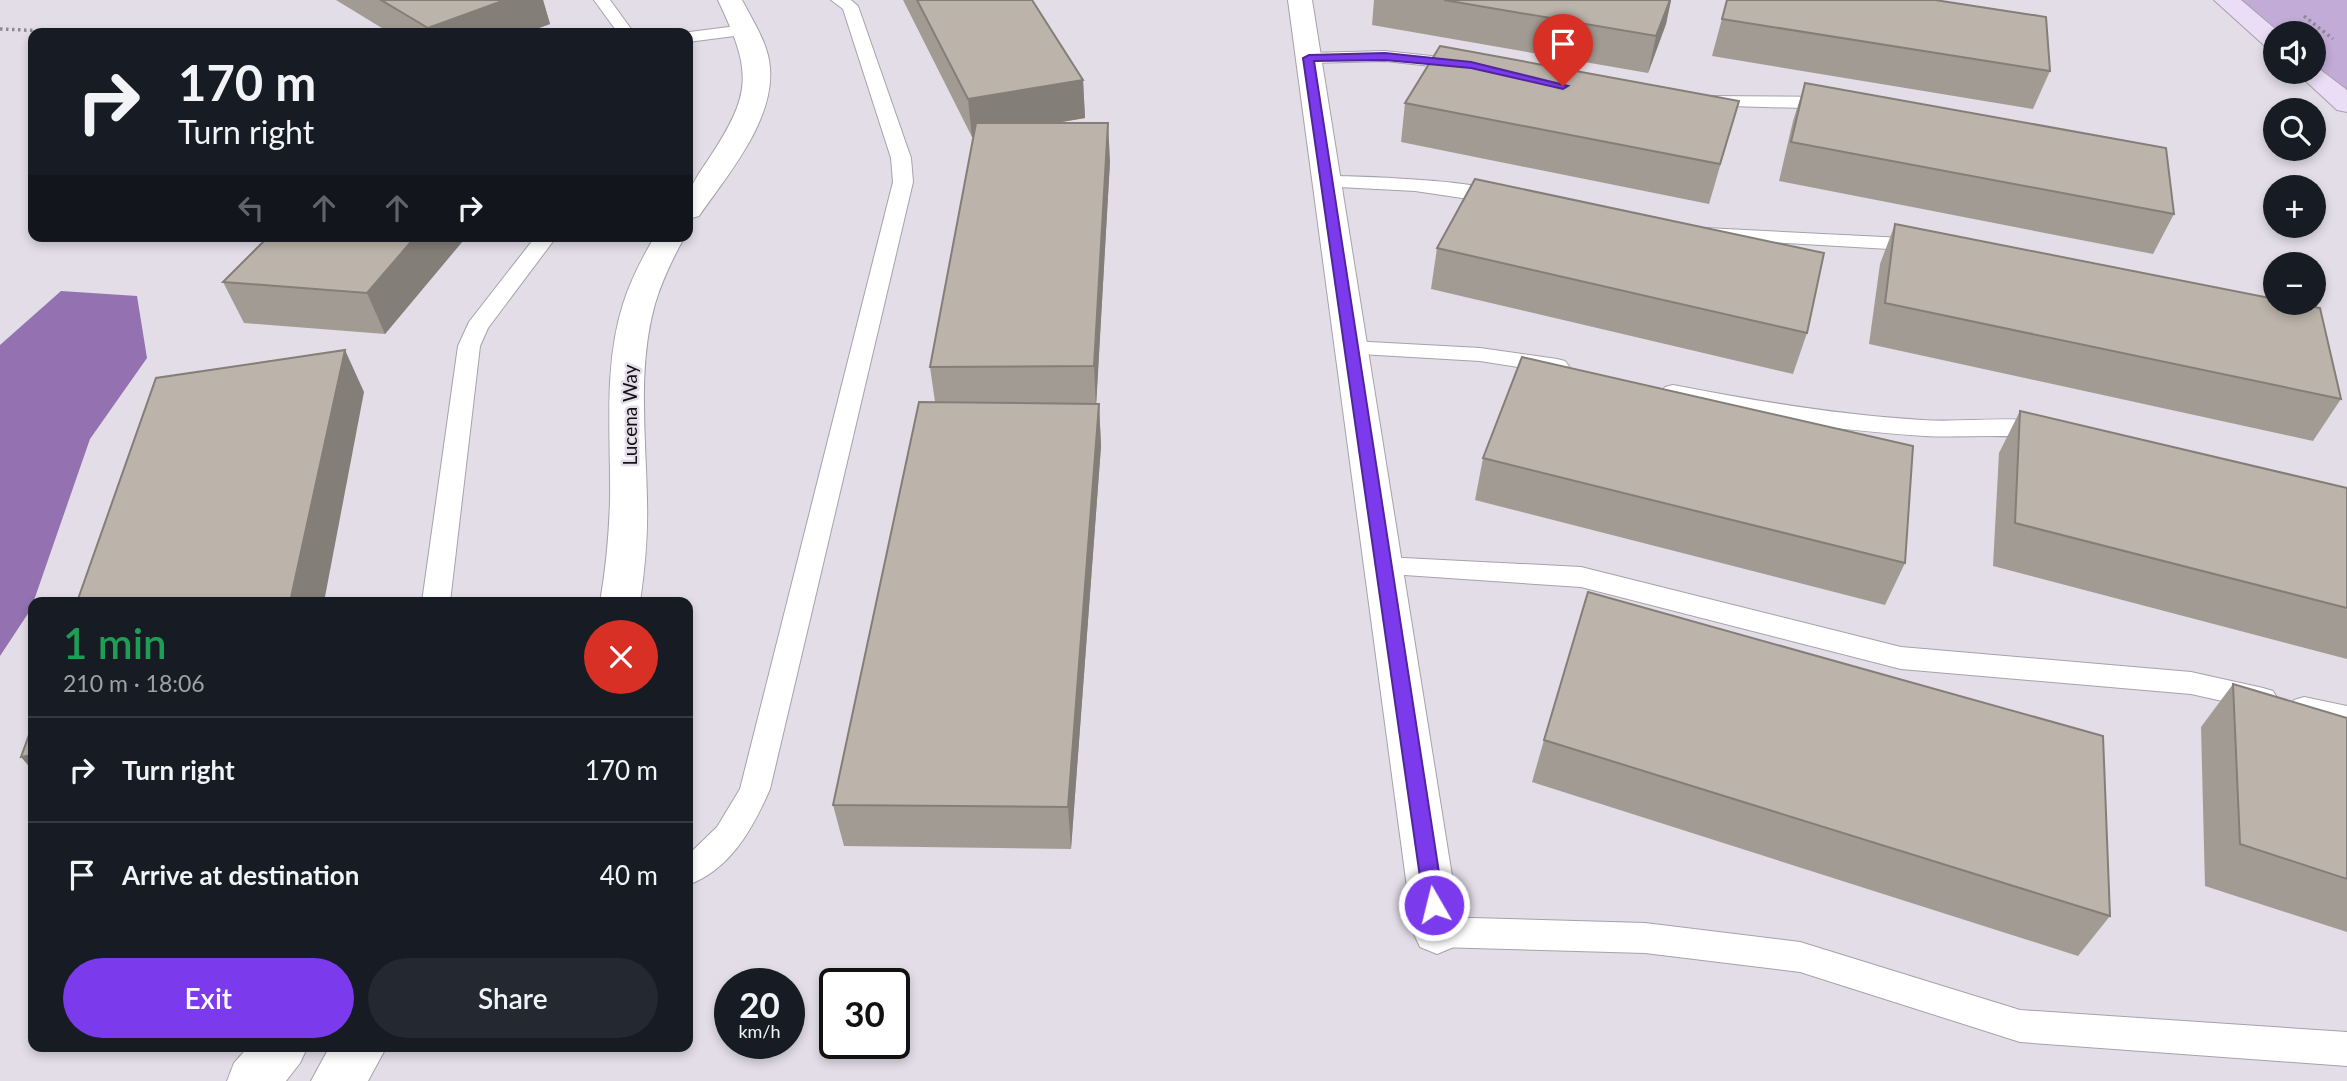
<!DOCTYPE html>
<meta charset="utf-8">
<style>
body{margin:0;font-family:Lato,sans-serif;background:#242831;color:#f1f3f6;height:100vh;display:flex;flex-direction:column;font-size:26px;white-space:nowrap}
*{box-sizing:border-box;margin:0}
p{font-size:23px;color:#9ea1a6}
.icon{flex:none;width:38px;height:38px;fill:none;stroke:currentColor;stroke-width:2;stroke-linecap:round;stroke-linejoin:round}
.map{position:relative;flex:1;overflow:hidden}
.side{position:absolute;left:28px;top:597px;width:665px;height:455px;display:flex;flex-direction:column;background:#171b24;border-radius:14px;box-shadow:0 4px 10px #0003}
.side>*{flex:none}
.top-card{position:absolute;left:28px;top:28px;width:665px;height:214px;border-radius:14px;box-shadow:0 4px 10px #0003;background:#171b24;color:#f1f3f6;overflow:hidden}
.controls{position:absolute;left:2263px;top:21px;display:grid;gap:14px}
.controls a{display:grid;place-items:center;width:63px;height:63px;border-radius:50%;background:#171b24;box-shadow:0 4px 10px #0003;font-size:35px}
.speed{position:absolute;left:714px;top:968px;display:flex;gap:14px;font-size:35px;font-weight:700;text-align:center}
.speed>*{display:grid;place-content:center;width:91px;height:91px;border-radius:50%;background:#171b24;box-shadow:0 4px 10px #0003;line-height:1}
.speed small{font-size:18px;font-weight:400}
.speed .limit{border:4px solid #111;border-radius:10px;background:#fff;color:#111}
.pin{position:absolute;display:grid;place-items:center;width:60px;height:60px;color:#fff;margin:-72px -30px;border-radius:50% 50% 50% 0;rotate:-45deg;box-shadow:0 0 7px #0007}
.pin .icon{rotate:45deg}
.me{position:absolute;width:77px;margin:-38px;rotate:352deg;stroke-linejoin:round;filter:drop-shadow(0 0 5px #0008)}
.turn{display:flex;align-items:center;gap:24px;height:147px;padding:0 35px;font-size:32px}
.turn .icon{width:91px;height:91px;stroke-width:2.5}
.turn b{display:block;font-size:49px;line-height:60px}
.lanes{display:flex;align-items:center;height:66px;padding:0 35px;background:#0003;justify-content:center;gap:35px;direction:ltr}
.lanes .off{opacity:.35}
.round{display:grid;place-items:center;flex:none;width:74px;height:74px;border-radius:37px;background:#242831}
.summary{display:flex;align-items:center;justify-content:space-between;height:119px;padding:0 35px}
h1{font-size:42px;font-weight:600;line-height:52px;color:#1e9e55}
.cta{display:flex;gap:14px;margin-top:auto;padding:14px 35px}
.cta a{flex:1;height:80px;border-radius:42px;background:#7c3aed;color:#fff;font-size:28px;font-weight:600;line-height:80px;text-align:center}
.cta a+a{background:#242831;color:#f1f3f6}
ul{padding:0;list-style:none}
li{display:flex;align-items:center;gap:21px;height:105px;padding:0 35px;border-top:2px solid #363941}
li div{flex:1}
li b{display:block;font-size:26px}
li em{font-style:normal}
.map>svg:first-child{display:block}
</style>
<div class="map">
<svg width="2347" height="1081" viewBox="0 0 2347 1081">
<rect width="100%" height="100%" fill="#e2dde7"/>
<!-- green -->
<path fill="#c2abd7" d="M 2226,0 L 2347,0 L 2347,104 L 2309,72 L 2314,72 L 2314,33 L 2275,33 Z"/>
<!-- water -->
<path fill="#9471b0" d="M 61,291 L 137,296 L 147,358 L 90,439 L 31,609 L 0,656 L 0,345 Z"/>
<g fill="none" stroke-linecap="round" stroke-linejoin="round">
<defs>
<g id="lane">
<path d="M 594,0 L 610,0 L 634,33 L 618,33 Z"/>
<path d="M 831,0 L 851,0 L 858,6 L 911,158 L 913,182 L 770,789 C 753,828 731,869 688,885 L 688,855 L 717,827 L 740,789 L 893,182 L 891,158 L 843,9 Z"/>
<path d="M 744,25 L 753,30 L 750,34 L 688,42 L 688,33 L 682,33 Z"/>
<path d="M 1385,51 L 1468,60 L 1477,65 L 1468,70 L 1385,61 L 1309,63 L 1300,58 L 1309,53 Z"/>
<path d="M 1702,96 L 1835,97 L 1844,103 L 1835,109 L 1696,105 L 1693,101 L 1696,97 Z"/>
<path d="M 1327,176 C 1355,176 1500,180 1513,198 L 1503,204 L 1415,191 L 1320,186 L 1317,182 Z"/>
<path d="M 1706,228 L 1923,239 L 1933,245 L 1923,251 L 1699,238 L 1696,234 Z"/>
<path d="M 536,236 L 557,236 L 488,328 L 480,346 L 450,602 L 422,602 L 458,346 L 469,322 Z"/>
<path d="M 1351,341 L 1480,348 L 1557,359 L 1565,361 L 1569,366 L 1565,371 L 1557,373 L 1480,361 L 1343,353 L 1340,348 L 1343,343 Z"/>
<path d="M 1673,385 C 1755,401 1838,415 1922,420 C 1966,423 2013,414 2056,425 L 2059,431 L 2056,437 L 2047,439 C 2006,433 1965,438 1924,436 C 1838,430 1749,419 1665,397 L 1661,392 L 1665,387 Z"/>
<path d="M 1384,557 L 1581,567 L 1901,647 L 2191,672 L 2263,688 L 2273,691 L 2278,699 L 2273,707 L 2263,710 L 2191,694 L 1901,669 L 1581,587 L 1375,573 L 1371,566 L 1375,559 Z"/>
<path d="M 2304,697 L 2347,706 L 2347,728 L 2294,716 L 2289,708 L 2294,700 Z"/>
<path d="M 1437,917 L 1645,923 L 1800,942 L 2020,1010 L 2347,1032 L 2347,1066 L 2020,1042 L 1800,972 L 1645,953 L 1437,947 L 1425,942 L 1420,932 L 1425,922 Z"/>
</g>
<g id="street">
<path d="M 718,0 L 742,0 C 752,19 765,39 769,60 C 779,116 728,174 699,216 L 688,219 C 687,189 692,184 708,160 C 753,92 752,72 718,0 Z"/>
<path d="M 1288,0 L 1312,0 L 1461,932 L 1454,947 L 1437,954 L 1420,947 L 1413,932 Z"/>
<path d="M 655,236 L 685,236 C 673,258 662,280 655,304 C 637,368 646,436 647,501 C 648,535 645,568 640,602 L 600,602 C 606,568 609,535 610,501 C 611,436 603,367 623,304 C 631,279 642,258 655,236 Z"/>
<path d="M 249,1046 L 308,1046 L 300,1063 L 286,1081 L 227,1081 L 234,1063 Z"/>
<path d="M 330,1046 L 387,1046 L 368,1081 L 311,1081 Z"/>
</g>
<g id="secondary">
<path d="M 2214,0 L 2241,0 L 2280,33 L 2275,33 L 2275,50 L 2266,47 Z"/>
<path d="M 2314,65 L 2347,90 L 2347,112 L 2337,110 L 2296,72 L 2314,72 Z"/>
</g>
</defs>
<!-- lane casing -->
<use href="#lane" stroke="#a6a1ab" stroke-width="2"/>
<!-- street casing -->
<use href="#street" stroke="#a6a1ab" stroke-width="2"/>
<!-- secondary casing -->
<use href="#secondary" stroke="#a6a1ab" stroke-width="2"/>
<!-- path -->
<g stroke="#8d8a91" stroke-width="3.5" stroke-dasharray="2.5 3.5" stroke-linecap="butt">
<path d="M 2304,16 L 2333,39"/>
<path d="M 0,29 L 94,33"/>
</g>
<!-- lane -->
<use href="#lane" fill="#fff" fill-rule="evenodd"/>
<!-- street -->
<use href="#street" fill="#fff" fill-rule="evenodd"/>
<!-- secondary -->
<use href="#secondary" fill="#eaddf5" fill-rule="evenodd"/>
</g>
<!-- wall -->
<g fill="#a29b93">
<path d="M 336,0 L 543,0 L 550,24 L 525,33 L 390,33 Z"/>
<path d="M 903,0 L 1032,0 L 1083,80 L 1085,118 L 1057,123 L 1110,161 L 1096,404 L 1099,404 L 1101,446 L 1071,849 L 844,846 L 833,805 L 935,402 L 930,367 L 974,137 L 972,137 Z"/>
<path d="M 1374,0 L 1671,0 L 1666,24 L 1648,73 L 1372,25 Z"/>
<path d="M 1727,0 L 2050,71 L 2033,109 L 1712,56 Z"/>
<path d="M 1805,83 L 2174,214 L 2153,254 L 1779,181 L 1793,121 Z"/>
<path d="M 1739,101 L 1709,204 L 1401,142 L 1405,103 Z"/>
<path d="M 1895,224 L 2341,399 L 2313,441 L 1869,344 L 1880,264 Z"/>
<path d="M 467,236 L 385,334 L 244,323 L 223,282 Z"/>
<path d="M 1437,248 L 1807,333 L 1793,374 L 1431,289 Z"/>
<path d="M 2020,411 L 2347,488 L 2347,659 L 1993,566 L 1999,453 Z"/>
<path d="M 1483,458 L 1905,563 L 1885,605 L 1475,500 Z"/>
<path d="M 2233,684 L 2347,718 L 2347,932 L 2205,886 L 2201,727 Z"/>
<path d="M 1544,740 L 2110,916 L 2078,956 L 1532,782 Z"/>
</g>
<!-- shaded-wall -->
<g fill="#847e78">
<path d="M 505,0 L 543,0 L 550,24 L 525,33 L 430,33 L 428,28 Z"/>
<path d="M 1670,0 L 1671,0 L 1666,24 L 1648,73 L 1656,36 Z"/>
<path d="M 1083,80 L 1085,118 L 972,137 L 968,99 Z"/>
<path d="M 1108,123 L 1110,161 L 1096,408 L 1094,366 Z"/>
<path d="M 416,236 L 467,236 L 385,334 L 367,293 Z"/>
<path d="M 345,350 L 364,392 L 324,602 L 290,602 Z"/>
<path d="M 1099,404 L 1101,446 L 1071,849 L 1068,807 Z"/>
<path d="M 33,755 L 33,771 L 21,757 Z"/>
</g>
<!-- building -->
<g fill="#bcb4ab" stroke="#847e78" stroke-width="2">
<path d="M 381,0 L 505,0 L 428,28 Z"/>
<path d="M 917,0 L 1032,0 L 1083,80 L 968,99 Z"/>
<path d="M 1444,0 L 1670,0 L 1656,36 Z"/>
<path d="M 1727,0 L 1935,0 L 2046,17 L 2050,71 L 1722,19 Z"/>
<path d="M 1440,46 L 1739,101 L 1720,164 L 1405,103 Z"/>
<path d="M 1805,83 L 2166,148 L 2174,214 L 1791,142 Z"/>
<path d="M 976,123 L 1108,123 L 1094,366 L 930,367 Z"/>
<path d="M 1475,179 L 1824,253 L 1807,333 L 1437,248 Z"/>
<path d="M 1895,224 L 2275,299 L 2275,303 L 2293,303 L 2320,308 L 2341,399 L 1885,303 Z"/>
<path d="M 269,236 L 416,236 L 367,293 L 223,282 Z"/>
<path d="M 345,350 L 290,602 L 77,602 L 156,378 Z"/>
<path d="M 1522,357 L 1913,446 L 1905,563 L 1483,458 Z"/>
<path d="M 919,402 L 1099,404 L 1068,807 L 833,805 Z"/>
<path d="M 2020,411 L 2347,488 L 2347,608 L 2015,523 Z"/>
<path d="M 1588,592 L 2103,736 L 2110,916 L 1544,740 Z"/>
<path d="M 2233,684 L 2347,718 L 2347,879 L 2240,844 Z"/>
<path d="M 33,724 L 33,755 L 21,757 Z"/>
</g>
<!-- route -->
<path fill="#7c3aed" stroke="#51269a" stroke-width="2" d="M 1385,53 L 1471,62 L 1568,86 L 1563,89 L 1471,68 L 1385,60 L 1314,61 L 1444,905 L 1441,912 L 1434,914 L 1427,912 L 1424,905 L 1303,58 L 1309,55 Z"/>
<g text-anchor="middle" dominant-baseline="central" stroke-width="5" stroke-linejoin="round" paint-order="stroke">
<!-- street labels -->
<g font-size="19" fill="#121014" stroke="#e2dde7">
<text transform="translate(629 415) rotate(-90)">Lucena Way</text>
</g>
</g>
</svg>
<div class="controls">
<a><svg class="icon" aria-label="sound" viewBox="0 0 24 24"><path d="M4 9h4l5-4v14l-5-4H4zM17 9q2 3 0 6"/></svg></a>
<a><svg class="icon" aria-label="search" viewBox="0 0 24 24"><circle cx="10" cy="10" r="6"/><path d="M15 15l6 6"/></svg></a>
<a>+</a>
<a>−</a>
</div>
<div class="speed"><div>20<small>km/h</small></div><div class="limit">30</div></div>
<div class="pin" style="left:1563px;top:86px;background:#d93025"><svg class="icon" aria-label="arrive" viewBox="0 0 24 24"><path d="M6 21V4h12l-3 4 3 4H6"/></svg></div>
<svg class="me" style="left:1434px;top:905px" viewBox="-20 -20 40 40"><circle r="17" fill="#7c3aed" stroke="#fff" stroke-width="3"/><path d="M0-11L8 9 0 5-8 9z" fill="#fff"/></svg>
<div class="top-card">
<div class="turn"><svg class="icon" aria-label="right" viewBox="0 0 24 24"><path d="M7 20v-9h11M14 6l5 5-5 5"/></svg><div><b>170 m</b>Turn right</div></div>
<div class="lanes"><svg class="icon off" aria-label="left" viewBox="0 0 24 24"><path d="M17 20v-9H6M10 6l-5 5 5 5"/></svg><svg class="icon off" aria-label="ahead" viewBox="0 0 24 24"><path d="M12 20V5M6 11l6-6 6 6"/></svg><svg class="icon off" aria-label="ahead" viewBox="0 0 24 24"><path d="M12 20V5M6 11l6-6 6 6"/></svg><svg class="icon" aria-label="right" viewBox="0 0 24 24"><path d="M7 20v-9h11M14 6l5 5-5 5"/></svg></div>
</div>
<section class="side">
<div class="summary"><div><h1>1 min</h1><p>210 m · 18:06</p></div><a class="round" style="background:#d93025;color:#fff"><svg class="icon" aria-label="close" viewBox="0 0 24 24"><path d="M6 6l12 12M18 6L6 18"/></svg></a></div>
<ul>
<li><svg class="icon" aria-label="right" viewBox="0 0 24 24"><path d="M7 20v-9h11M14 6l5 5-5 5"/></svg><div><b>Turn right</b></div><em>170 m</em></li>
<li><svg class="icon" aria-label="arrive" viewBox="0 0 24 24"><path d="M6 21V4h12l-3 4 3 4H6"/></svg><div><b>Arrive at destination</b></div><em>40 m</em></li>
</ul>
<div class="cta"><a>Exit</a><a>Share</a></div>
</section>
</div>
